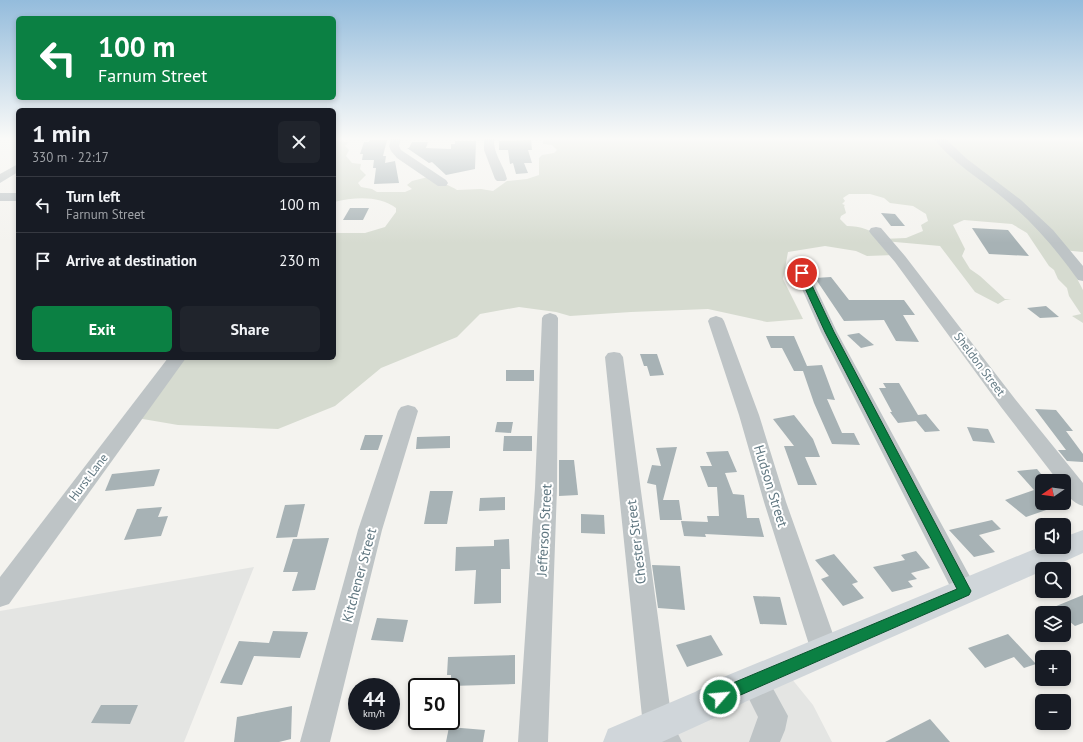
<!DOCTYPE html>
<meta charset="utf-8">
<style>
body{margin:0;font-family:"PT Sans",sans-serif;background:#20242c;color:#f1f3f6;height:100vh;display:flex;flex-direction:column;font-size:15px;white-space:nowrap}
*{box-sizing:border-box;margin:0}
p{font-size:13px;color:#9ea1a6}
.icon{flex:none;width:22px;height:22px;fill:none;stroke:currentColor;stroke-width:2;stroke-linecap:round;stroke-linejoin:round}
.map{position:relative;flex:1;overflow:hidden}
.side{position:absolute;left:16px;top:108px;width:320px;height:252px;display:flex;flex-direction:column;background:#171b24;border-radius:6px;box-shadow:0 2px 6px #0003}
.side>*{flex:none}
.top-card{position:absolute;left:16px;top:16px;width:320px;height:84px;border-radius:6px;box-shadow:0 2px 6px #0003;background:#0b8043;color:#fff;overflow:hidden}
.needle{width:26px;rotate:257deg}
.buttons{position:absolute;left:1035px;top:474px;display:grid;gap:8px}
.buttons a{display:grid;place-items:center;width:36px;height:36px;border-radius:6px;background:#171b24;box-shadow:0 2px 6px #0003;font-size:20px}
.speed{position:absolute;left:348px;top:678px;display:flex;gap:8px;font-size:20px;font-weight:700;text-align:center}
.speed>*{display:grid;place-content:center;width:52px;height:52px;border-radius:50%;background:#171b24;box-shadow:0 2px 6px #0003;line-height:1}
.speed small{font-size:10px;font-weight:400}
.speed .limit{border:2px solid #111;border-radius:6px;background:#fff;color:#111}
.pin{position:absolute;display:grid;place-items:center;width:34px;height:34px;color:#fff;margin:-17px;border:2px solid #fff;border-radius:50%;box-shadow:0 1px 4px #0007}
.me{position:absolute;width:44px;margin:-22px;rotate:63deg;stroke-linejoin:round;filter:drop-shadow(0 0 3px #0008)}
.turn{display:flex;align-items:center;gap:14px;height:84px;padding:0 16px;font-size:18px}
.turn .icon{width:52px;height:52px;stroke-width:2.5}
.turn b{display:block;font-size:28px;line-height:34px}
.round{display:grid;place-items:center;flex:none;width:42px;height:42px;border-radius:6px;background:#20242c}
.head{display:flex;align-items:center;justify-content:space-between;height:68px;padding:0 16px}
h1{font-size:24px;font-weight:700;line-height:30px}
.cta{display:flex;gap:8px;margin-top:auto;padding:8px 16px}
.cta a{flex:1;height:46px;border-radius:6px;background:#0b8043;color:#fff;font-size:16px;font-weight:700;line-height:46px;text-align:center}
.cta a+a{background:#20242c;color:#f1f3f6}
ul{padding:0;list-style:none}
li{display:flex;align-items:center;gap:12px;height:56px;padding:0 16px;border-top:1px solid #363941}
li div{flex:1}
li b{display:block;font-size:15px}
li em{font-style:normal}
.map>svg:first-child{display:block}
</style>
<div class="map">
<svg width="1083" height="742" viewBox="0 0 1083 742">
<rect width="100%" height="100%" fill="#f4f3ef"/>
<!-- built -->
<g fill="#e4e5e3">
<path d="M 254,567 L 184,742 L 0,742 L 0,611 Z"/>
<path d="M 787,673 L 813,705 L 832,742 L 633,742 Z"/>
</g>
<!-- green -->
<path fill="#d6dbd0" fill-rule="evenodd" d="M 544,139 L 1083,139 L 1083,252 L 1062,250 L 1083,290 L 1083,323 L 1072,316 L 1081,314 L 1069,296 L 1067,288 L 1058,279 L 1054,270 L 1049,266 L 1027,233 L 1012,224 L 964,220 L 953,225 L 965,249 L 962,256 L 970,269 L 980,276 L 1005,299 L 1011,300 L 1005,300 L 998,304 L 975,292 L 940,246 L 884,241 L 894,255 L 867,256 L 856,251 L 825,246 L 788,252 L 783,279 L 803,319 L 767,322 L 708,309 L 631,312 L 570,316 L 556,312 L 519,307 L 480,314 L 457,337 L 381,368 L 335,406 L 278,429 L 178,425 L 131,417 L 174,358 L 334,358 L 334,233 L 365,233 L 385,227 L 396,212 L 396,208 C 379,195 354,197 334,202 L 334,141 L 349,142 L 345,146 L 349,150 L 346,156 L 352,163 L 361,164 L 360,169 L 366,175 L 358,183 L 361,187 L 372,189 L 377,192 L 405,192 L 412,189 L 407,185 L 412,181 L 428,177 C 434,180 454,187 457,190 L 481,189 L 493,191 L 507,181 L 527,179 L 539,175 L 539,158 L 542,155 L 554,153 L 557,150 L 552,145 L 543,144 ZM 849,194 L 870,194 L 884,198 L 890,203 L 913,206 L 926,214 L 928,221 L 921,225 L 923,231 L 906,238 L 882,239 C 873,230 860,226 847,226 L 840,219 L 841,216 L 846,213 L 844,206 L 845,205 L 842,204 L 845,201 L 843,198 Z"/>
<!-- building -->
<g fill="#a7b2b5">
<path d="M 370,140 L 387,140 L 383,156 L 386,156 L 385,163 L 395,161 L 399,183 L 374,184 L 376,168 L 373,168 L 374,160 L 362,160 L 363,154 L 360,154 L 364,142 L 369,142 Z"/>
<path d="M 531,140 L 532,150 L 528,150 L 532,163 L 524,163 L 528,173 L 516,174 L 513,163 L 510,164 L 508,150 L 499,150 L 499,141 Z"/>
<path d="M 455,141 L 476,141 L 475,169 L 446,175 L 432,162 L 429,163 L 407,148 L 409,148 L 412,142 L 428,142 L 426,148 L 451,149 L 451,144 L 455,144 Z"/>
<path d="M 350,208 L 369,208 L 363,220 L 343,220 Z"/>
<path d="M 881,213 L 895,214 L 905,226 L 891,226 Z"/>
<path d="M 972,228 L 1008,230 L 1029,256 L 989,254 Z"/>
<path d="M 831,277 L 849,300 L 904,300 L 915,315 L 903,315 L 919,342 L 896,341 L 884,320 L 844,321 L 815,278 Z"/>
<path d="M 1046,306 L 1059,317 L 1040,318 L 1027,308 Z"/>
<path d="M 859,333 L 874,345 L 861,348 L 847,335 Z"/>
<path d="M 766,336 L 794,336 L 807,366 L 822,365 L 835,400 L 827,399 L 842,433 L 854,433 L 860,445 L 832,444 L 814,403 L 803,371 L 794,371 L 782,348 L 771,348 Z"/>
<path d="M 640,354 L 657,354 L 664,375 L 650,376 L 647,366 L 644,366 Z"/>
<rect x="506" y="370" width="28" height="11"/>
<path d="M 883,383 L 899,383 L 918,415 L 926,414 L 940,431 L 925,432 L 916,421 L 898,423 L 890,412 L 892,412 L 879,388 L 886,388 Z"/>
<path d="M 1035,409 L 1056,410 L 1073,431 L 1066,431 L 1083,454 L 1083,462 L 1067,461 L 1058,450 L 1066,450 Z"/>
<path d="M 794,415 L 813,439 L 820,457 L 805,457 L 817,485 L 798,485 L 784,446 L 794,446 L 773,419 Z"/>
<path d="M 497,422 L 513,422 L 511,433 L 495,432 Z"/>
<path d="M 967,427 L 988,429 L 995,443 L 973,441 Z"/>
<path d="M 365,435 L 383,435 L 378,450 L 360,450 Z"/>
<path d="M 450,436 L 450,448 L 416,449 L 417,437 Z"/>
<path d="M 504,436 L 532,436 L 532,451 L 503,451 Z"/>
<path d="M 677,447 L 663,500 L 679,500 L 682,520 L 660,520 L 656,485 L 647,483 L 652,465 L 661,466 L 656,448 Z"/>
<path d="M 728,451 L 737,472 L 725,473 L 733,494 L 744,495 L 747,518 L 759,518 L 764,537 L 705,534 L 706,537 L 684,536 L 681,521 L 708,522 L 707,516 L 719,516 L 717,487 L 708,487 L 700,466 L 712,466 L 706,452 Z"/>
<path d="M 559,460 L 574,460 L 578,495 L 559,496 Z"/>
<path d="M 160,469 L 154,486 L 105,491 L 112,474 Z"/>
<path d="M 1037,469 L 1042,475 L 1042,503 L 1047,503 L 1052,508 L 1026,517 L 1005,500 L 1034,490 L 1017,471 Z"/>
<path d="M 430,491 L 453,491 L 447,524 L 424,524 Z"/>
<path d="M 505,497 L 505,510 L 479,511 L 480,498 Z"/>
<path d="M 305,504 L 297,537 L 276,538 L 285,505 Z"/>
<path d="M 162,507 L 158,517 L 168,516 L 161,536 L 124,540 L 137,509 Z"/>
<path d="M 581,514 L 604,515 L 605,534 L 581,533 Z"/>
<path d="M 992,520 L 1001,529 L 979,535 L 995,552 L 974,557 L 949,530 Z"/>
<path d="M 329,538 L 315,590 L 292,591 L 298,572 L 283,572 L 293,539 Z"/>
<path d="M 509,539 L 510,569 L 501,569 L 501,603 L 474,604 L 476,570 L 455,571 L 456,547 L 494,546 L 494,540 Z"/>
<path d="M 916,551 L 930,568 L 911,573 L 917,579 L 908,581 L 913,587 L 892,592 L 873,567 L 905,560 L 901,555 Z"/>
<path d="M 834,554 L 858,582 L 852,584 L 864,598 L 843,606 L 821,579 L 829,576 L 815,560 Z"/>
<path d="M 652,565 L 680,566 L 685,610 L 658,608 Z"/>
<path d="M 1083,595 L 1083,623 L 1075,626 L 1064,617 L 1064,613 L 1060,613 L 1054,607 Z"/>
<path d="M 753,596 L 780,597 L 787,625 L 760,624 Z"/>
<path d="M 377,618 L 408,620 L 403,642 L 371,640 Z"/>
<path d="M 273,631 L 308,632 L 300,658 L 254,656 L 242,685 L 220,683 L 239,641 L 269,643 Z"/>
<path d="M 1008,634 L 1036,664 L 1024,668 L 1014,657 L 985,668 L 968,648 Z"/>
<path d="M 711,635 L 723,655 L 687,667 L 676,645 Z"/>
<path d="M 515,655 L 515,684 L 451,686 L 451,675 L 447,675 L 448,657 Z"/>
<path d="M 101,705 L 138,705 L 130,724 L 91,723 Z"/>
<path d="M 292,706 L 291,739 L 279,742 L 234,742 L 237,717 Z"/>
<path d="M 930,719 L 950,742 L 885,742 Z"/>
<path d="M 449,727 L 485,730 L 483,742 L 446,742 Z"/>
</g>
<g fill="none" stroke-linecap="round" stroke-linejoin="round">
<!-- minor -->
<g fill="#bec4c6" fill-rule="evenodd">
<path d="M 391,139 L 401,139 L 399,146 L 401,150 L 446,180 L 448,183 L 446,186 L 438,186 L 397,158 L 391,151 L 389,146 Z"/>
<path d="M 484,139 L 494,139 C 493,154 504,165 507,179 L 505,181 L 497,181 L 495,179 L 484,150 Z"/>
<path d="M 934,139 L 946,139 L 967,159 L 1021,200 L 1053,230 L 1083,266 L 1083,281 L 1078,280 C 1056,249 1032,221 1002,197 C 980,179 952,162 934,139 Z"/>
<path d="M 18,164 L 18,172 L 0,183 L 0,174 Z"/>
<rect x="0" y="193" width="18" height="8"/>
<path d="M 876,227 L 881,228 L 905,256 L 1015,399 L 1083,483 L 1083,506 C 1072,503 1064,493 1064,481 L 1058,481 L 1001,407 L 895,262 L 871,234 L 869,231 L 871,228 Z"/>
<path d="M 802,269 L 807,270 L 809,273 L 837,332 L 974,584 L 978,591 L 974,598 L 965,602 L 956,598 L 821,332 L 795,273 L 797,270 Z"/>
<path d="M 550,313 L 556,315 L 558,318 L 557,488 L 548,742 L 518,742 L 535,488 L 542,318 L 544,315 Z"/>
<path d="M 716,316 L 722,318 L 724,321 L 759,415 L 786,502 L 839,651 L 835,660 L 825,663 L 815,660 L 811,651 L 764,502 L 739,415 L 708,321 L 710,318 Z"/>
<path d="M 614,352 L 620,353 L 623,357 L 672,722 L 682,742 L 651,742 L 643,726 L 605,357 L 608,353 Z"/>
<path d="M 168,358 L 186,358 L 9,604 L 0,607 L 0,577 Z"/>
<path d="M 408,405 L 415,407 L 418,411 L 382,530 L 330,742 L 300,742 L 358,530 L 398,411 L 401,407 Z"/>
<path d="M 754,668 L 764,672 L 788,716 L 785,730 L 780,742 L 749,742 L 758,717 L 740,681 L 744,672 Z"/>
</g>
<!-- major -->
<path fill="#d0d6da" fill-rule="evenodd" d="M 1083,530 L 1083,553 L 1048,569 L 1042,569 L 1042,571 L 745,702 L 719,716 L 662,742 L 603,742 L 608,729 L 695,692 L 721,678 L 1042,546 L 1042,547 L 1064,547 L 1064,537 Z"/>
</g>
<!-- sky -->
<linearGradient id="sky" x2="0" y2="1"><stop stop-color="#94bcdc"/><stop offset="0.57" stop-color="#fafaf8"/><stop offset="1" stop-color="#fafaf8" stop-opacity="0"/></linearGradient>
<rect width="1083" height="243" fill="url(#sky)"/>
<!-- route -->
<path fill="#0b8043" stroke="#07532c" d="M 802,271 L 806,273 L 834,332 L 971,591 L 969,595 L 720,704 L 715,702 L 713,697 L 715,692 L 728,685 L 957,589 L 825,332 L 798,273 Z"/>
<g text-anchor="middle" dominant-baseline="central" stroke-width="4" stroke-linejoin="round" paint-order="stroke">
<!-- street labels -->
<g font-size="12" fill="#617882" stroke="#fff">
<text transform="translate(980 364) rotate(53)">Sheldon Street</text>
<text transform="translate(88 477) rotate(-53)">Hurst Lane</text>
</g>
<!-- near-street labels -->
<g font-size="14" fill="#617882" stroke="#fff">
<text transform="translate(771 486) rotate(73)">Hudson Street</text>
<text transform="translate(544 530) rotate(-87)">Jefferson Street</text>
<text transform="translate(636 542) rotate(-97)">Chester Street</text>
<text transform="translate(359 575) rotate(-75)">Kitchener Street</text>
</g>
</g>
</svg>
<div class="buttons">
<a><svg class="needle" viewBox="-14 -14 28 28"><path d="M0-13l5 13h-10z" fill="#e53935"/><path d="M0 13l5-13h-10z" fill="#9ea1a6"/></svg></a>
<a><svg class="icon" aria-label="sound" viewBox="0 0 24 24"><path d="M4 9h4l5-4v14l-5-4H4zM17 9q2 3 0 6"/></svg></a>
<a><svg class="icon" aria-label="search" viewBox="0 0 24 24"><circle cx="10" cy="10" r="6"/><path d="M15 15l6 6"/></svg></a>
<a><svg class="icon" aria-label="layers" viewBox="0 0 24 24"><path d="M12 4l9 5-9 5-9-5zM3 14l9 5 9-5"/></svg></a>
<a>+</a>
<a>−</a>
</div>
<div class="speed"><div>44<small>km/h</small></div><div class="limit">50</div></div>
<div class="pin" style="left:802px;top:273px;background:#d93025"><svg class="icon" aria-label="arrive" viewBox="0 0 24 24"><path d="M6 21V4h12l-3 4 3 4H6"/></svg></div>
<svg class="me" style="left:720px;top:697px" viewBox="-20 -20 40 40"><circle r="17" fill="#0b8043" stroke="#fff" stroke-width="3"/><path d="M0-11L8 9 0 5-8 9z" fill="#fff"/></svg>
<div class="top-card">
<div class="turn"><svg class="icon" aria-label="left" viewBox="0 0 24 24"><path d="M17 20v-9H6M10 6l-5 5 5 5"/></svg><div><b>100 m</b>Farnum Street</div></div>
</div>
<section class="side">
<div class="head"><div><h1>1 min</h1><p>330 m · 22:17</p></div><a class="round"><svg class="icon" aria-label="close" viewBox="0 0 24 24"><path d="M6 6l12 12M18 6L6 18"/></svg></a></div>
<ul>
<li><svg class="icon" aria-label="left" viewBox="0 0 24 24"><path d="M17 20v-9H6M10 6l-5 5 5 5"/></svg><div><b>Turn left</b><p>Farnum Street</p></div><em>100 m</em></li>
<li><svg class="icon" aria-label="arrive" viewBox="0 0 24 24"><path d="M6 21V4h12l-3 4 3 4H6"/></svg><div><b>Arrive at destination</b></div><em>230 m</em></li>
</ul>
<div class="cta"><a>Exit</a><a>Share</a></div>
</section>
</div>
